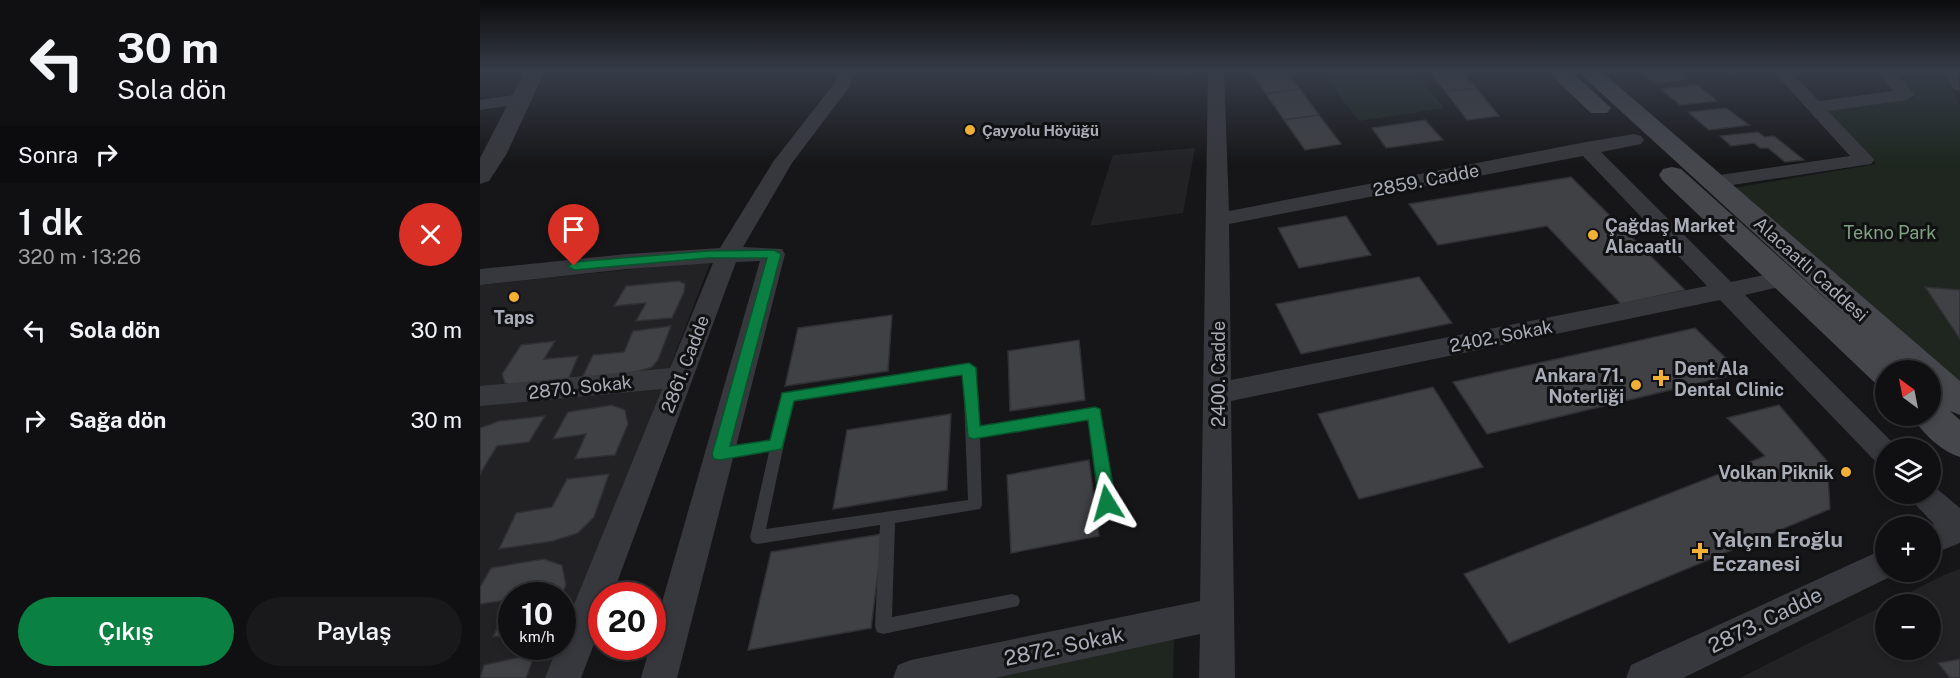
<!DOCTYPE html>
<html lang="tr">
<meta charset="utf-8">
<style>
body{margin:0;font-family:"Public Sans",sans-serif;background:#19191b;color:#f1f3f6;height:100vh;display:flex;flex-direction:column;font-size:22px;white-space:nowrap}
*{box-sizing:border-box;margin:0}
p{font-size:20px;color:#9c9d9f}
.icon{flex:none;width:33px;height:33px;fill:none;stroke:currentColor;stroke-width:2;stroke-linecap:round;stroke-linejoin:round}
.map{position:relative;flex:1;overflow:hidden}
.side{display:flex;flex-direction:column;background:#101012;width:480px}
.side>*{flex:none}
.guide{background:#101012;color:#f1f3f6;overflow:hidden}
.needle{width:39px;rotate:328deg}
.buttons{position:absolute;left:1395px;top:360px;display:grid;gap:12px}
.buttons a{display:grid;place-items:center;width:66px;height:66px;border-radius:50%;background:#101012;box-shadow:0 3px 9px #0003,0 0 0 2px #303032;font-size:30px}
.speed{position:absolute;left:18px;top:582px;display:flex;gap:12px;font-size:30px;font-weight:700;text-align:center}
.speed>*{display:grid;place-content:center;width:78px;height:78px;border-radius:50%;background:#101012;box-shadow:0 3px 9px #0003,0 0 0 2px #303032;line-height:1}
.speed small{font-size:15px;font-weight:400}
.speed .limit{border:9px solid #d22;background:#fff;color:#111}
.pin{position:absolute;display:grid;place-items:center;width:51px;height:51px;color:#fff;margin:-62px -26px;border-radius:50% 50% 50% 0;rotate:-45deg;box-shadow:0 0 6px #0007}
.pin .icon{rotate:45deg}
.me{position:absolute;width:66px;margin:-33px;rotate:352deg;stroke-linejoin:round;filter:drop-shadow(0 0 4px #0008)}
.turn{display:flex;align-items:center;gap:21px;height:126px;padding:0 18px;font-size:27px}
.turn .icon{width:78px;height:78px;stroke-width:2.5}
.turn b{display:block;font-size:42px;line-height:51px}
.then{display:flex;align-items:center;height:57px;padding:0 18px;background:#0003;gap:12px;font-size:22px}
.round{display:grid;place-items:center;flex:none;width:63px;height:63px;border-radius:32px;background:#19191b}
.head{display:flex;align-items:center;justify-content:space-between;height:102px;padding:0 18px}
h1{font-size:36px;font-weight:600;line-height:45px}
.button{display:flex;gap:12px;margin-top:auto;padding:12px 18px}
.button a{flex:1;height:69px;border-radius:36px;background:#0b8043;color:#fff;font-size:24px;font-weight:600;line-height:69px;text-align:center}
.button a+a{background:#19191b;color:#f1f3f6}
ul{padding:0;list-style:none}
li{display:flex;align-items:center;gap:18px;height:90px;padding:0 18px}
li div{flex:1}
li b{display:block;font-size:22px}
li em{font-style:normal}
main{display:flex;flex:1;min-height:0}
.map>svg:first-child{display:block}
</style>
<main>
<section class="side">
<div class="guide">
<div class="turn"><svg class="icon" aria-label="left" viewBox="0 0 24 24"><path d="M17 20v-9H6M10 6l-5 5 5 5"/></svg><div><b>30 m</b>Sola dön</div></div>
<div class="then">Sonra<svg class="icon" aria-label="right" viewBox="0 0 24 24"><path d="M7 20v-9h11M14 6l5 5-5 5"/></svg></div>
</div>
<div class="head"><div><h1>1 dk</h1><p>320 m · 13:26</p></div><a class="round" style="background:#d93025;color:#fff"><svg class="icon" aria-label="close" viewBox="0 0 24 24"><path d="M6 6l12 12M18 6L6 18"/></svg></a></div>
<ul>
<li><svg class="icon" aria-label="left" viewBox="0 0 24 24"><path d="M17 20v-9H6M10 6l-5 5 5 5"/></svg><div><b>Sola dön</b></div><em>30 m</em></li>
<li><svg class="icon" aria-label="right" viewBox="0 0 24 24"><path d="M7 20v-9h11M14 6l5 5-5 5"/></svg><div><b>Sağa dön</b></div><em>30 m</em></li>
</ul>
<div class="button"><a>Çıkış</a><a>Paylaş</a></div>
</section>
<div class="map">
<svg width="1480" height="678" viewBox="0 0 1480 678">
<rect width="100%" height="100%" fill="#161618"/>
<!-- built -->
<g fill="#222225" fill-rule="evenodd">
<path d="M 659,71 L 719,71 L 719,78 L 675,81 Z"/>
<path d="M 715,148 L 703,213 L 610,226 L 633,155 Z"/>
<path d="M 231,261 L 83,644 L 82,596 L 32,596 L 32,646 L 81,647 L 69,678 L 0,678 L 0,285 Z"/>
<path d="M 1480,569 L 1480,678 L 1260,678 L 1466,574 ZM 1406,604 L 1450,604 L 1450,650 L 1406,650 Z"/>
</g>
<!-- green -->
<g fill="#1e261f">
<path d="M 905,71 L 934,71 L 964,108 L 879,121 L 845,77 Z"/>
<path d="M 1411,71 L 1462,71 L 1480,105 L 1480,383 L 1253,188 L 1396,164 L 1345,110 L 1435,98 Z"/>
<path d="M 671,625 L 694,640 L 693,678 L 435,678 Z"/>
</g>
<!-- building -->
<g fill="#404145" stroke="#303034" stroke-width="1.5">
<path d="M 771,71 L 806,71 L 820,89 L 786,94 Z"/>
<path d="M 948,71 L 982,71 L 997,89 L 965,91 Z"/>
<path d="M 1159,71 L 1199,71 L 1210,79 L 1174,83 Z"/>
<path d="M 1240,71 L 1283,71 L 1284,72 L 1247,75 Z"/>
<path d="M 1218,85 L 1237,101 L 1200,105 L 1181,89 Z"/>
<path d="M 820,89 L 839,115 L 804,120 L 786,94 Z"/>
<path d="M 997,89 L 1019,116 L 987,120 L 965,91 Z"/>
<path d="M 1246,108 L 1269,125 L 1229,130 L 1208,112 Z"/>
<path d="M 839,115 L 861,144 L 825,150 L 804,120 Z"/>
<path d="M 945,120 L 963,140 L 906,148 L 892,128 Z"/>
<path d="M 1278,132 L 1285,137 L 1294,136 L 1324,160 L 1305,162 L 1288,148 L 1280,148 L 1274,143 L 1251,146 L 1240,136 Z"/>
<path d="M 1091,177 L 1205,290 L 1141,304 L 1067,226 L 958,245 L 929,204 Z"/>
<path d="M 866,216 L 891,255 L 819,268 L 798,228 Z"/>
<path d="M 939,277 L 972,323 L 821,354 L 796,304 Z"/>
<path d="M 199,281 L 205,284 L 204,292 L 192,318 L 156,321 L 166,303 L 134,306 L 146,286 Z"/>
<path d="M 1445,287 L 1480,290 L 1480,339 Z"/>
<path d="M 412,315 L 408,371 L 305,386 L 318,328 Z"/>
<path d="M 191,326 L 178,360 L 172,367 L 160,371 L 101,380 L 113,355 L 144,352 L 153,331 Z"/>
<path d="M 1215,328 L 1261,373 L 1007,434 L 973,382 Z"/>
<path d="M 599,340 L 605,400 L 530,411 L 528,351 Z"/>
<path d="M 75,341 L 64,359 L 98,356 L 87,383 L 38,388 L 25,383 L 22,374 L 41,345 Z"/>
<path d="M 953,387 L 1003,467 L 879,499 L 838,414 Z"/>
<path d="M 132,405 L 145,410 L 148,424 L 135,455 L 95,459 L 106,434 L 73,439 L 88,412 Z"/>
<path d="M 1299,405 L 1347,461 L 1350,509 L 1029,643 L 984,574 L 1285,456 L 1247,418 Z"/>
<path d="M 471,414 L 467,490 L 353,509 L 367,430 Z"/>
<path d="M 65,416 L 49,442 L 17,446 L 0,474 L 0,428 L 19,421 Z"/>
<path d="M 609,460 L 619,536 L 531,553 L 527,475 Z"/>
<path d="M 129,474 L 114,517 L 98,533 L 73,541 L 19,549 L 36,513 L 72,507 L 87,479 Z"/>
<path d="M 403,534 L 391,628 L 268,650 L 291,552 Z"/>
<path d="M 63,559 L 82,565 L 86,585 L 81,596 L 32,596 L 32,634 L 13,637 L 29,600 L 0,604 L 0,587 L 11,568 Z"/>
<path d="M 55,654 L 46,678 L 0,678 L 4,665 Z"/>
<path d="M 1480,659 L 1480,678 L 1470,678 L 1458,663 Z"/>
</g>
<g fill="none" stroke-linecap="round" stroke-linejoin="round">
<!-- service -->
<path fill="#37383d" fill-rule="evenodd" d="M 489,363 L 493,365 L 495,368 L 499,427 L 615,408 L 620,409 L 635,503 L 633,507 L 628,509 L 623,507 L 621,503 L 609,419 L 500,437 L 502,505 L 500,509 L 415,523 L 412,617 L 532,594 L 538,596 L 540,601 L 538,606 L 403,634 L 397,632 L 395,626 L 400,525 L 277,544 L 272,542 L 270,537 L 289,452 L 241,460 L 236,458 L 234,454 L 236,450 L 241,448 L 291,440 L 302,394 ZM 483,374 L 488,500 L 286,529 L 313,401 Z"/>
<!-- minor -->
<g fill="#37383d" fill-rule="evenodd">
<path d="M 358,71 L 374,71 L 370,86 L 312,163 L 263,247 L 302,249 L 305,254 L 197,678 L 161,678 L 170,646 L 172,646 L 172,637 L 280,261 L 256,262 L 132,596 L 122,596 L 122,623 L 101,678 L 65,678 L 78,646 L 82,646 L 82,634 L 182,389 L 0,406 L 0,386 L 190,368 L 233,263 L 147,269 L 0,285 L 0,269 L 147,254 L 240,248 L 293,162 L 353,85 Z"/>
<path d="M 728,71 L 744,71 L 749,211 L 1106,142 L 1154,134 L 1161,136 L 1164,140 L 1161,144 L 1121,152 L 1251,282 L 1304,271 L 1312,274 L 1316,279 L 1312,284 L 1265,295 L 1418,448 L 1406,448 L 1406,466 L 1396,462 L 1240,300 L 751,401 L 755,678 L 719,678 L 720,634 L 515,678 L 413,678 L 418,665 L 431,660 L 720,601 ZM 1103,156 L 1227,286 L 751,380 L 749,224 Z"/>
<path d="M 1293,71 L 1310,71 L 1339,101 L 1413,91 L 1397,71 L 1414,71 L 1435,95 L 1426,100 L 1348,111 L 1391,156 L 1394,160 L 1391,164 L 1233,188 L 1226,186 L 1223,182 L 1226,178 L 1233,176 L 1370,156 Z"/>
<path d="M 1462,71 L 1478,71 L 1480,91 L 1474,90 Z"/>
<path d="M 40,94 L 49,99 L 46,103 L 0,110 L 0,100 Z"/>
<path d="M 1450,483 L 1480,508 L 1480,543 L 1450,555 L 1449,526 L 1454,524 L 1434,503 L 1430,494 L 1450,494 Z"/>
<path d="M 1406,548 L 1406,572 L 1418,572 L 1418,573 L 1203,678 L 1146,678 L 1151,665 Z"/>
</g>
<!-- tertiary -->
<path fill="#37383d" fill-rule="evenodd" d="M 45,71 L 65,71 L 26,155 L 9,181 L 0,184 L 0,158 Z"/>
<!-- secondary -->
<g fill="#45474d" fill-rule="evenodd">
<path d="M 1067,71 L 1091,71 L 1131,108 L 1127,113 L 1111,113 Z"/>
<path d="M 1097,71 L 1121,71 L 1480,381 L 1480,415 L 1470,411 L 1480,420 L 1480,457 C 1461,451 1442,433 1432,416 L 1450,416 L 1450,401 L 1461,404 L 1450,395 L 1450,370 L 1425,370 L 1419,365 L 1422,370 L 1406,370 L 1406,386 L 1394,382 L 1183,181 L 1179,175 L 1183,169 L 1192,167 L 1201,169 L 1368,319 Z"/>
</g>
</g>
<!-- sky -->
<linearGradient id="sky" x2="0" y2="1"><stop stop-color="#0c0c0d"/><stop offset="0.43" stop-color="#363c48"/><stop offset="1" stop-color="#363c48" stop-opacity="0"/></linearGradient>
<rect width="1480" height="165" fill="url(#sky)"/>
<!-- route -->
<path fill="#0b8043" stroke="#07532c" stroke-width="1.5" d="M 294,250 L 301,254 L 250,446 L 290,440 L 302,393 L 489,363 L 496,368 L 500,426 L 615,407 L 620,409 L 636,503 L 633,508 L 622,508 L 619,503 L 608,420 L 493,439 L 488,437 L 482,375 L 314,401 L 302,449 L 240,460 L 234,459 L 232,454 L 287,258 L 228,258 L 94,270 L 88,266 L 94,262 L 228,251 Z"/>
<!-- markers -->
<g fill="#f2b134" stroke="#111113" stroke-width="2">
<circle cx="490" cy="130" r="6"/>
<circle cx="1113" cy="235" r="6"/>
<circle cx="34" cy="297" r="6"/>
<path d="M1178 369h6v6h6v6h-6v6h-6v-6h-6v-6h6z"/>
<circle cx="1156" cy="385" r="6"/>
<circle cx="1366" cy="472" r="6"/>
<path d="M1217 542h6v6h6v6h-6v6h-6v-6h-6v-6h6z"/>
</g>
<g text-anchor="middle" dominant-baseline="central" stroke-width="6" stroke-linejoin="round" paint-order="stroke">
<!-- far-poi labels -->
<g font-size="15" font-weight="bold" fill="#a8adb8" stroke="#111113" text-anchor="start">
<text x="502" y="130">Çayyolu Höyüğü</text>
</g>
<!-- street labels -->
<g font-size="18" fill="#a8adb8" stroke="#111113">
<text transform="translate(946 180) rotate(-11)">2859. Cadde</text>
<text transform="translate(1331 269) rotate(42)">Alacaatlı Caddesi</text>
<text transform="translate(1021 336) rotate(-11)">2402. Sokak</text>
<text transform="translate(205 364) rotate(-69)">2861. Cadde</text>
<text transform="translate(738 374) rotate(-90)">2400. Cadde</text>
<text transform="translate(100 387) rotate(-6)">2870. Sokak</text>
</g>
<!-- poi labels -->
<g font-size="18" font-weight="bold" fill="#a8adb8" stroke="#111113" text-anchor="start">
<text x="1125" y="225">Çağdaş Market<tspan x="1125" dy="21">Alacaatlı</tspan></text>
<text x="34" y="317" text-anchor="middle">Taps</text>
<text x="1194" y="368">Dent Ala<tspan x="1194" dy="21">Dental Clinic</tspan></text>
<text x="1144" y="375" text-anchor="end">Ankara 71.<tspan x="1144" dy="21">Noterliği</tspan></text>
<text x="1354" y="472" text-anchor="end">Volkan Piknik</text>
</g>
<!-- park labels -->
<g font-size="18" fill="#7fa381" stroke="#111113">
<text x="1410" y="232">Tekno Park</text>
</g>
<!-- near-poi labels -->
<g font-size="21" font-weight="bold" fill="#a8adb8" stroke="#111113" text-anchor="start">
<text x="1232" y="539">Yalçın Eroğlu<tspan x="1232" dy="24">Eczanesi</tspan></text>
</g>
<!-- near-street labels -->
<g font-size="21" fill="#a8adb8" stroke="#111113">
<text transform="translate(1285 620) rotate(-26)">2873. Cadde</text>
<text transform="translate(584 646) rotate(-12)">2872. Sokak</text>
</g>
</g>
</svg>
<div class="buttons">
<a><svg class="needle" viewBox="-14 -14 28 28"><path d="M0-13l5 13h-10z" fill="#e53935"/><path d="M0 13l5-13h-10z" fill="#9c9d9f"/></svg></a>
<a><svg class="icon" aria-label="layers" viewBox="0 0 24 24"><path d="M12 4l9 5-9 5-9-5zM3 14l9 5 9-5"/></svg></a>
<a>+</a>
<a>−</a>
</div>
<div class="speed"><div>10<small>km/h</small></div><div class="limit">20</div></div>
<div class="pin" style="left:94px;top:266px;background:#d93025"><svg class="icon" aria-label="arrive" viewBox="0 0 24 24"><path d="M6 21V4h12l-3 4 3 4H6"/></svg></div>
<svg class="me" style="left:627px;top:503px" viewBox="-20 -20 40 40"><path d="M0-17L14 15 0 8-14 15z" fill="#0b8043" stroke="#fff" stroke-width="4"/></svg>
</div>
</main>
